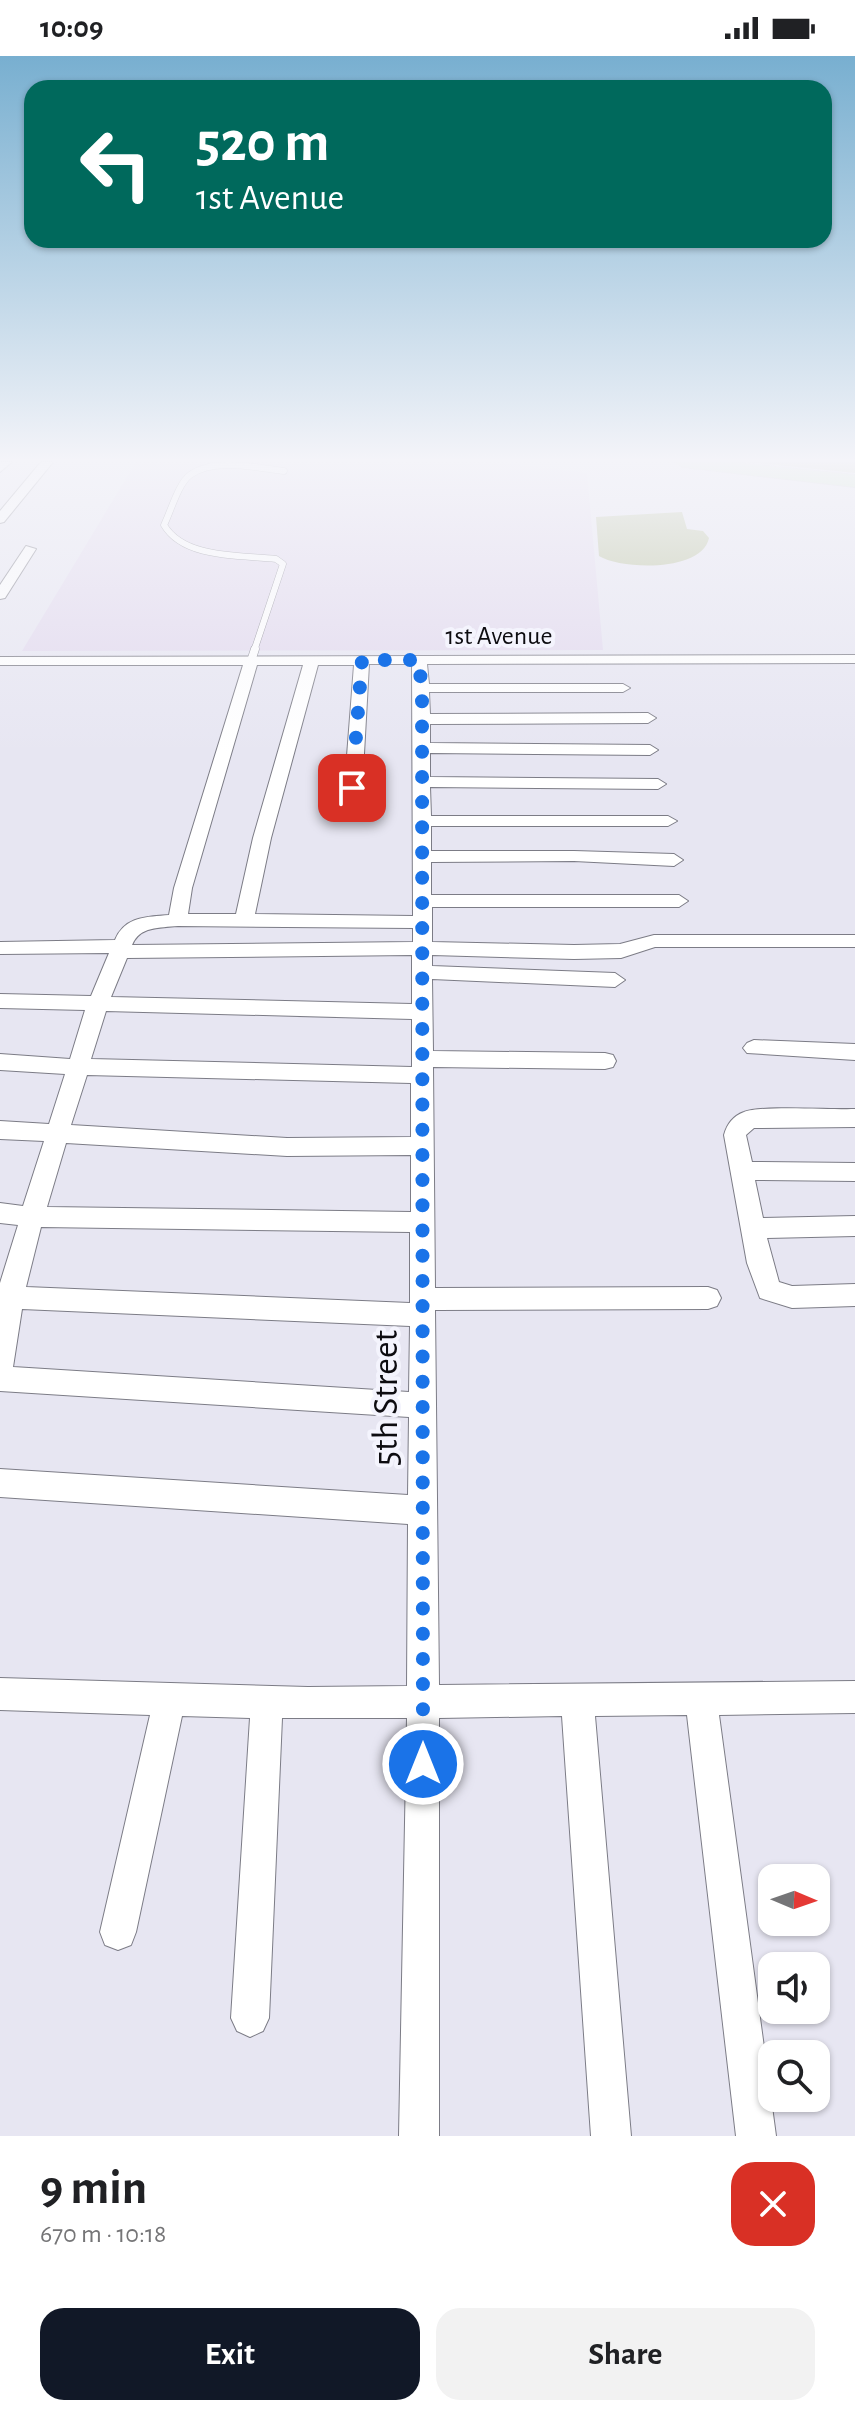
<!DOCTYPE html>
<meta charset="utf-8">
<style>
body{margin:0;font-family:"Alegreya Sans",sans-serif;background:#f2f2f2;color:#202124;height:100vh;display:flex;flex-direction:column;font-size:30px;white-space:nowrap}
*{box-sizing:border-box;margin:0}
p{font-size:26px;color:#757577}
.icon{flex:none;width:44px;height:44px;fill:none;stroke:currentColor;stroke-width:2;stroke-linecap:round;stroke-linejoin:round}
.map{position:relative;height:2080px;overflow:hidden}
.sheet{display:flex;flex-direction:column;background:#fff;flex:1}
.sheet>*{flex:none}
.top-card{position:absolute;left:24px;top:24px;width:808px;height:168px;border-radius:24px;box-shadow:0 2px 6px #0004;background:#00695c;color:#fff;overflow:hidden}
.needle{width:52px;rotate:92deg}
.buttons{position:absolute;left:758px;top:1808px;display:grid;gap:16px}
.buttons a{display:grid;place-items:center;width:72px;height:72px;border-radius:16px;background:#fff;box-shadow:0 2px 6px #0004;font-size:40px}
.pin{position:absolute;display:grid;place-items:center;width:68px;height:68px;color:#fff;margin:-34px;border-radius:16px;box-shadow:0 4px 12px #0006}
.me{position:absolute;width:88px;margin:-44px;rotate:0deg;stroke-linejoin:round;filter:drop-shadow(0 0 6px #0008)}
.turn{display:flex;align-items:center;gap:28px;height:168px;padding:0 40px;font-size:36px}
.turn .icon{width:104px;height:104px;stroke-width:2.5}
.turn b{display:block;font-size:56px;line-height:68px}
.round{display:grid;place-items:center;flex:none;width:84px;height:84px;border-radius:24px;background:#f2f2f2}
.summary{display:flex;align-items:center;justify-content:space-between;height:136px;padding:0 40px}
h1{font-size:48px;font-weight:700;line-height:60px}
.cta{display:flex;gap:16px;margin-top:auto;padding:16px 40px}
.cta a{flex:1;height:92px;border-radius:24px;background:#111827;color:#fff;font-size:32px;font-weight:700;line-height:92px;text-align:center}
.cta a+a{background:#f2f2f2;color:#202124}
.status{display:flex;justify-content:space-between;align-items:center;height:56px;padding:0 40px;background:#fff;direction:ltr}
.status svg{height:22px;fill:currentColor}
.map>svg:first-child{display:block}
</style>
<div class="status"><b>10:09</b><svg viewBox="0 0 49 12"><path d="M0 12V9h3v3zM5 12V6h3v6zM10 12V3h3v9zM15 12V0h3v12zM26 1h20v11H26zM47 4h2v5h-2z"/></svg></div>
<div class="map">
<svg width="855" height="2080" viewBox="0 0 855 2080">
<rect width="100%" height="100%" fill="#e7e6f2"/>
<!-- industrial -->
<path fill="#e2d9ee" d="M 136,406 L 493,406 L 587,417 L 603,594 L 22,595 Z"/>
<!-- green -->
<g fill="#b9c19c">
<path d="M 746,406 L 855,406 L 855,417 Z"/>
<path d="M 682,456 L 687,473 L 703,475 L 709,482 C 702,516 622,514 599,500 L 596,461 Z"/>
</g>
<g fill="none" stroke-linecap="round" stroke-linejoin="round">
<defs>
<path id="lane-far1" d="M 254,595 L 283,508 L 276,503 C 241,499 184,503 164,469 C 171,455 178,428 190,419 C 214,401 258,412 284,415"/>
<path id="lane" d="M 251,605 L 255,593"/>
<g id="street">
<path d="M 0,406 L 12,406 L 0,416 Z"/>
<path d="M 41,406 L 53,406 L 4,466 L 0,467 L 0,455 Z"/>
<path d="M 26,490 L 36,493 L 5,542 L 0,543 L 0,529 Z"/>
<path d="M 855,599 L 855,607 L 427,608 L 429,628 L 623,628 L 630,632 L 623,636 L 429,636 L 430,658 L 648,657 L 656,662 L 648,667 L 430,668 L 430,687 L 650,689 L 658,694 L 650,699 L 430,697 L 430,721 L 658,723 L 666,728 L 658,733 L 430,731 L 431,760 L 668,760 L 677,765 L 668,770 L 431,770 L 431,795 L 574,795 L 674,798 L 683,804 L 674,810 L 574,805 L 431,806 L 431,839 L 679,839 L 688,845 L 679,851 L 432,851 L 432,886 L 574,889 L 620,888 L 654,879 L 855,879 L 855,891 L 655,891 L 621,902 L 574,903 L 432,899 L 432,910 L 615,917 L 625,924 L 615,931 L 432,923 L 433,995 L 605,997 L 613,999 L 616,1005 L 613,1011 L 605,1013 L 433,1011 L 435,1232 L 708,1231 L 717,1234 L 721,1242 L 717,1250 L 708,1253 L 435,1254 L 439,1629 L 855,1625 L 855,1657 L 719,1659 L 776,2080 L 736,2080 L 687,1659 L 595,1660 L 631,2080 L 591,2080 L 562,1660 L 439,1662 L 439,2080 L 399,2080 L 407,1662 L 282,1662 L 269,1962 L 263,1975 L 250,1981 L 237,1975 L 231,1962 L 250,1662 L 182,1660 L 136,1876 L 131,1889 L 118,1894 L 105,1889 L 100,1876 L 150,1659 L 0,1654 L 0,1622 L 308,1631 L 407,1630 L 408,1468 L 0,1441 L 0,1413 L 408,1439 L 409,1361 L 0,1335 L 0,1227 L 18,1169 L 0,1167 L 0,1147 L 23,1150 L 44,1085 L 0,1083 L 0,1065 L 49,1068 L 65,1018 L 0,1014 L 0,998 L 70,1003 L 85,954 L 0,952 L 0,938 L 91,940 L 109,897 L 0,898 L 0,886 L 115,884 C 125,860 147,861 169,859 L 174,832 L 243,609 L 0,609 L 0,601 ZM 369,608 L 412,608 L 413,860 L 255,858 L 271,782 L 318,609 L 354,609 L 343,752 L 352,757 L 361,752 ZM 257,609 L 303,609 L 253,782 L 236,858 L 188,858 L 192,832 ZM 178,870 L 413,872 L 413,886 L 132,889 C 140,870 159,872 178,870 ZM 412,899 L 412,948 L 111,941 L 127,902 ZM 106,955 L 412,963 L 412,1011 L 91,1003 ZM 87,1019 L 411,1027 L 411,1081 L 287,1082 L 71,1069 ZM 66,1087 L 287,1100 L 411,1099 L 411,1156 L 47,1151 ZM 41,1171 L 410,1176 L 410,1247 L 26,1231 ZM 22,1253 L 410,1270 L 409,1336 L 13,1311 Z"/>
<path d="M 754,984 L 855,988 L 855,1004 L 747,997 L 743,992 L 747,987 Z"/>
<path d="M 855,1053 L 855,1071 L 754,1072 L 746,1079 L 752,1106 L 855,1107 L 855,1125 L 755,1124 L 763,1162 L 855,1160 L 855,1180 L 767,1182 L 779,1226 L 792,1230 L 855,1228 L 855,1250 L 792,1252 L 760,1242 L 747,1207 L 724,1079 C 727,1068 733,1060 744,1056 C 762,1049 832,1054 855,1053 Z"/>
</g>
<path id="primary" d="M 674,406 L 729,406 L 855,419 L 855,431 L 683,411 Z"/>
</defs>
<!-- lane-far1 casing -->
<use href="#lane-far1" stroke="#7c7c86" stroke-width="7"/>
<!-- lane casing -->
<use href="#lane" stroke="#7c7c86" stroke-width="9"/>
<!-- street casing -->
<use href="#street" stroke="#7c7c86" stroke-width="2"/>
<!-- primary casing -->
<use href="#primary" stroke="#cacaca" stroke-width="2"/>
<!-- lane-far1 -->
<use href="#lane-far1" stroke="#fff" stroke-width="6"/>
<!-- lane -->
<use href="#lane" stroke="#fff" stroke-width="8"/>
<!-- street -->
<use href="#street" fill="#fff" fill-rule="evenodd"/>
<!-- primary -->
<use href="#primary" fill="#c2e5b8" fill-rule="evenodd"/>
</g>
<!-- sky -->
<linearGradient id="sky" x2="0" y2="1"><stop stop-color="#78afd0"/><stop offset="0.58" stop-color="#f4f4f9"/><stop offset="1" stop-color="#f4f4f9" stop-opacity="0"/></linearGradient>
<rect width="855" height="697" fill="url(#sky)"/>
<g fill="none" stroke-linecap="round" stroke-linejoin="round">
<!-- route -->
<path stroke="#1a73e8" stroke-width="14" stroke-dasharray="0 25.2" d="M 352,732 L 362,604 L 419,604 L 422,638 L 423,1708"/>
</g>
<g text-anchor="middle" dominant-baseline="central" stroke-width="8" stroke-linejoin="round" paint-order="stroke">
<!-- far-street labels -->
<g font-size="26" fill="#0d0c10" stroke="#f4f4fd">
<text x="499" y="580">1st Avenue</text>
</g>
<!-- near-street labels -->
<g font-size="36" fill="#0d0c10" stroke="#f4f4fd">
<text transform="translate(386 1342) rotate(-90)">5th Street</text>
</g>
</g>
</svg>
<div class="buttons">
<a><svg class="needle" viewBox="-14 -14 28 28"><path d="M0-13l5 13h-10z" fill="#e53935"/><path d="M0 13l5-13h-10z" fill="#757577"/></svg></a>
<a><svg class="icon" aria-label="sound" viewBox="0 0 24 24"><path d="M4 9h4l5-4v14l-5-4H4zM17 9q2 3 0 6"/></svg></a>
<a><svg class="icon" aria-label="search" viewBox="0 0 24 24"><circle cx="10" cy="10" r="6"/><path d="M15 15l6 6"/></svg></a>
</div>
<div class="pin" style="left:352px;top:732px;background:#d93025"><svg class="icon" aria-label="arrive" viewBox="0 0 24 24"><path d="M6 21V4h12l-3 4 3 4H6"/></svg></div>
<svg class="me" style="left:423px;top:1708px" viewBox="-20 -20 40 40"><circle r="17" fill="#1a73e8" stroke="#fff" stroke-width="3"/><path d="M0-11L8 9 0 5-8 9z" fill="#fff"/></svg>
<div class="top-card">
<div class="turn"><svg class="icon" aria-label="left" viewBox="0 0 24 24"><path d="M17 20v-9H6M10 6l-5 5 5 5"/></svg><div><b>520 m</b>1st Avenue</div></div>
</div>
</div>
<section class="sheet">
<div class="summary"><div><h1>9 min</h1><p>670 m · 10:18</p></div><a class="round" style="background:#d93025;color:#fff"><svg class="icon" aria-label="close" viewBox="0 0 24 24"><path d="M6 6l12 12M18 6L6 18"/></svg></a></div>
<div class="cta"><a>Exit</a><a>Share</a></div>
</section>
